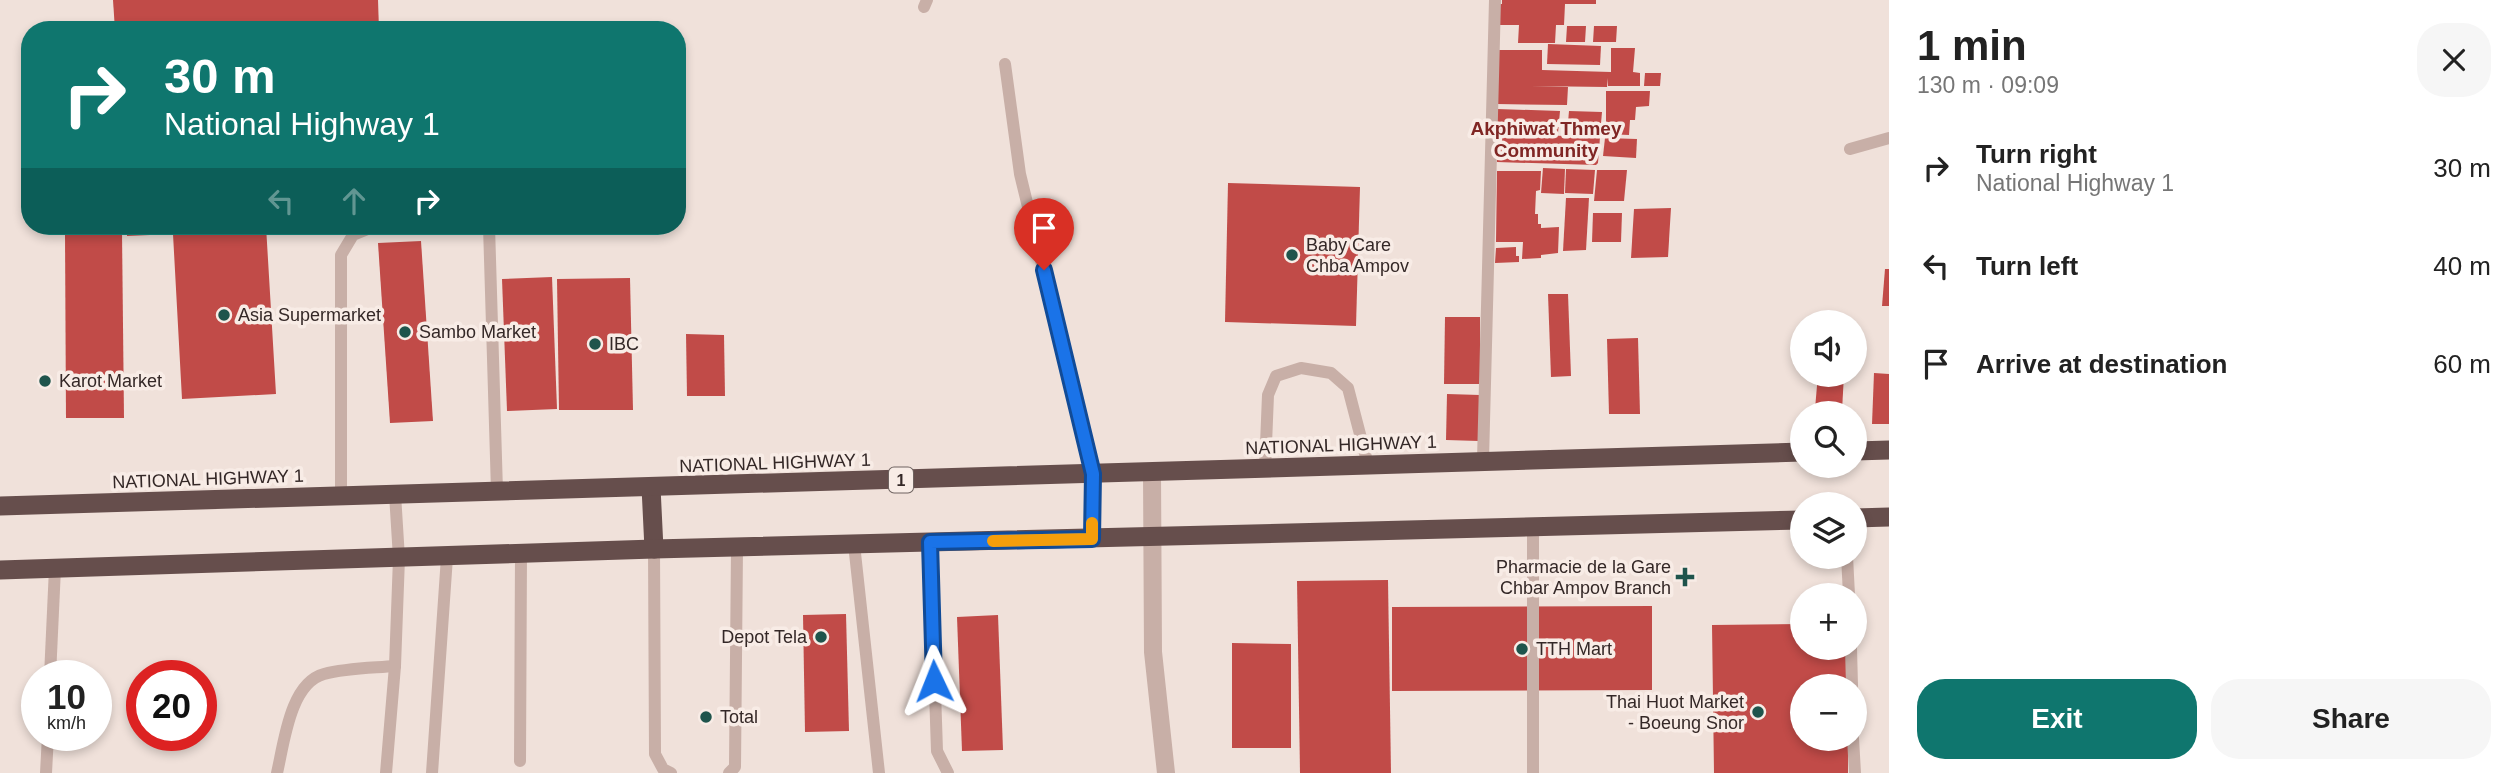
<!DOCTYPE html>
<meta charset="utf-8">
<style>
body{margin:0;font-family:Helvetica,sans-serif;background:#f6f6f6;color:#222;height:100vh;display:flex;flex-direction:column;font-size:26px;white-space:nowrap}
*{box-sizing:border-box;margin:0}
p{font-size:23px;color:#767676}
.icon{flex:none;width:38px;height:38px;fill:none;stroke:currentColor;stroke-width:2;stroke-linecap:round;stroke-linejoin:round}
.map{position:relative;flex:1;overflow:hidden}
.sheet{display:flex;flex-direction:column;background:#fff;width:630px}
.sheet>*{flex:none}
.banner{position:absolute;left:21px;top:21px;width:665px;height:214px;border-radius:28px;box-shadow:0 4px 10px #0003;background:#0f766e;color:#fff;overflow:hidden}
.tools{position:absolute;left:1790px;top:310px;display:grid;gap:14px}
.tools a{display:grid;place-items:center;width:77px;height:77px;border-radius:50%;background:#fff;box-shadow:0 4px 10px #0003;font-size:35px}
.speed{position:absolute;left:21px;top:660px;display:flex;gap:14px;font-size:35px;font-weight:700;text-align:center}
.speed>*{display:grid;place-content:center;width:91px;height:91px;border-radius:50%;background:#fff;box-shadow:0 4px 10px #0003;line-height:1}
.speed small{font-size:18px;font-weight:400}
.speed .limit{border:10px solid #d22;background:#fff;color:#111}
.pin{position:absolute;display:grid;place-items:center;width:60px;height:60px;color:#fff;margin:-72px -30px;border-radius:50% 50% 50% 0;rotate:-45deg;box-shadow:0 0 7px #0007}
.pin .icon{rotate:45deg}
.me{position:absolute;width:77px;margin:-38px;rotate:358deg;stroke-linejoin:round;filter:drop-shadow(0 0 5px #0008)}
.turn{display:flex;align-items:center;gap:24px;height:147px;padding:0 28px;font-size:32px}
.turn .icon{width:91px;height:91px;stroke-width:2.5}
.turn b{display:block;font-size:49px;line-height:60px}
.lanes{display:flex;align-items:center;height:66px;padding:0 28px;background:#0003;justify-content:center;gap:35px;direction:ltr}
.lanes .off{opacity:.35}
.round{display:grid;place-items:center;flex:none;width:74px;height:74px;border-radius:28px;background:#f6f6f6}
.headline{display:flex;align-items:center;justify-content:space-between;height:119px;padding:0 28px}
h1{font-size:42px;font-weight:600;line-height:52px}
.button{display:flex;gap:14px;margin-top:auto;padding:14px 28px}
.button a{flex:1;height:80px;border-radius:28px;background:#0f766e;color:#fff;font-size:28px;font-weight:600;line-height:80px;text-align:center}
.button a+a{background:#f6f6f6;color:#222}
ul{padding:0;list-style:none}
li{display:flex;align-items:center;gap:21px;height:98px;padding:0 28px}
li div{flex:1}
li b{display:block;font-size:26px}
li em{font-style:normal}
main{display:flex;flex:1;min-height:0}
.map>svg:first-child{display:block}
</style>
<main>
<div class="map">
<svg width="1889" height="773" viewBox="0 0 1889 773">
<rect width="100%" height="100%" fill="#f0e1da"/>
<!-- building -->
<g fill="#c14b48">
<path d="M 113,0 L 378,0 L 379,30 L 115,30 Z"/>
<path d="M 1502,0 L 1596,0 L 1596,4 L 1565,4 L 1564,25 L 1556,25 L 1555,43 L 1518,43 L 1519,25 L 1499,25 L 1499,4 L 1502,4 Z"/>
<path d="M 1567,26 L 1586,26 L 1585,42 L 1566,42 Z"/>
<path d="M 1594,26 L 1617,26 L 1616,42 L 1593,42 Z"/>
<path d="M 1548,44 L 1601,46 L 1600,65 L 1547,64 Z"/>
<path d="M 1611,48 L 1635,48 L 1633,72 L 1640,73 L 1640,86 L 1608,86 L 1608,78 L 1607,87 L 1531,86 L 1568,87 L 1567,105 L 1497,104 L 1498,50 L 1542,50 L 1542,70 L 1611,72 Z"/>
<path d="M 1645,73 L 1661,73 L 1660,86 L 1644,86 Z"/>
<path d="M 1606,91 L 1650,91 L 1649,106 L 1636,107 L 1635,120 L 1630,120 L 1629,135 L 1606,134 Z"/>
<path d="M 1497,109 L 1560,111 L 1558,133 L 1497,132 Z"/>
<path d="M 1569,111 L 1602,112 L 1600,135 L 1567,134 Z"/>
<path d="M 1497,134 L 1600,137 L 1598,163 L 1596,165 L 1497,162 Z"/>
<path d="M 1605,138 L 1637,139 L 1636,158 L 1603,156 Z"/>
<path d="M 1543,168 L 1565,169 L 1564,194 L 1541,193 Z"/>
<path d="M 1566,169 L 1595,170 L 1593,194 L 1565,193 Z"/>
<path d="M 1597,170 L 1627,170 L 1624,201 L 1594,201 Z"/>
<path d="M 1497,171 L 1541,171 L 1540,190 L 1536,191 L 1535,214 L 1538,214 L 1538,224 L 1541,224 L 1541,228 L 1559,227 L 1558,253 L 1541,255 L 1541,258 L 1522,259 L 1523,242 L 1496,242 Z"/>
<path d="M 1228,183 L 1360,187 L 1356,326 L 1225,322 Z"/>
<path d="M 1566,198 L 1589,198 L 1586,250 L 1563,251 Z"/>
<path d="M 1671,208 L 1668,257 L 1631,258 L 1634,209 Z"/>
<path d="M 1593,213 L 1622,213 L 1621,242 L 1592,242 Z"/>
<path d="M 127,226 L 266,226 L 276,394 L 182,399 L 173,234 L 127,236 Z"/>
<path d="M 122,232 L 124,418 L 66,418 L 65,233 Z"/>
<path d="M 421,241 L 433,421 L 390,423 L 378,243 Z"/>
<path d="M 1516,247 L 1516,256 L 1519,256 L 1519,262 L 1495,263 L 1496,248 Z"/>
<path d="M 1885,269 L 1889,269 L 1889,306 L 1882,306 Z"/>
<path d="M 552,277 L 557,409 L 507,411 L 502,279 Z"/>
<path d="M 630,278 L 633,410 L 559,410 L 557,279 Z"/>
<path d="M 1548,294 L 1568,294 L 1571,376 L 1551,377 Z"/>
<path d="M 1445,317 L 1480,317 L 1480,384 L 1444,384 Z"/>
<path d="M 686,334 L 724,335 L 725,396 L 687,396 Z"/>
<path d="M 1638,338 L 1640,414 L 1609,414 L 1607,339 Z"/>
<path d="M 1874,373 L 1889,374 L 1889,424 L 1872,424 Z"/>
<path d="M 1818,374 L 1844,374 L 1842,411 L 1815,409 Z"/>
<path d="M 1447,394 L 1480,395 L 1479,441 L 1446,440 Z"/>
<path d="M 1388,580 L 1391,773 L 1300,773 L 1297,581 Z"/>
<path d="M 1652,606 L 1652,690 L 1392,691 L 1392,607 Z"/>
<path d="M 846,614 L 849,731 L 805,732 L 803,615 Z"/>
<path d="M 998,615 L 1003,750 L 962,751 L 957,617 Z"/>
<path d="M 1802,624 L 1802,648 L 1846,648 L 1847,686 L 1802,686 L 1802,738 L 1848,738 L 1848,773 L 1714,773 L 1712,625 Z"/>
<path d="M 1232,643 L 1291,644 L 1291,748 L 1232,748 Z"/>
</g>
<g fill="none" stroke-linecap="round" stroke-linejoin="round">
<!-- service -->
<g stroke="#c8afa7" stroke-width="12">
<path d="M 924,7 L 927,0"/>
<path d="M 1005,64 L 1020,174 L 1093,474 L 1092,539"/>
<path d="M 1850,149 L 1889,138"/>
<path d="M 489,226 L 497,491"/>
<path d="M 1483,460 L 1495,0"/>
<path d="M 1265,469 L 1268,395 L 1276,376 L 1301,368 L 1331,373 L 1348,388 L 1368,465"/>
<path d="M 341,496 L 341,255 L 353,235 L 375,226"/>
<path d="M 1533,528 L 1533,773"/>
<path d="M 930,542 L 937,751 L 948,773"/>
<path d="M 854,544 L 879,773"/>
<path d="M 654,549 L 655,754 L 663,769 L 671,773"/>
<path d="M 1847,556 L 1849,595"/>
<path d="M 1851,648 L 1852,686"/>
<path d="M 50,676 L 55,568"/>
<path d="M 1853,738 L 1855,773"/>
<path d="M 520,761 L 521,554"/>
<path d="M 46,773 L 48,735"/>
<path d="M 277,773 C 284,743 290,683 324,674 C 346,668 372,668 395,666"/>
<path d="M 386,773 L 395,666 L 399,558 L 395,494"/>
<path d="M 432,773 L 447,557"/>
<path d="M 729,773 L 735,767 L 737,548"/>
</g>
<!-- minor -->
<path stroke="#c8afa7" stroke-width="18" d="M 1152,473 L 1153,652 L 1166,773"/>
<!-- trunk -->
<g stroke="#664e4c" stroke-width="19">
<path d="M 1855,451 L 1889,450"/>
<path d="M 651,487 L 654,549"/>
<path d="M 0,506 L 1802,452"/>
<path d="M 1855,518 L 1889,517"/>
<path d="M 0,570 L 654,549 L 1802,520"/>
</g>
</g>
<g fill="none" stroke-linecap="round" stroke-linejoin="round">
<defs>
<path id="route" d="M 934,681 L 930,542 L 1092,539 L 1093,474 L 1044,270"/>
</defs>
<!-- route casing -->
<use href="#route" stroke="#114b97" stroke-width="18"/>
<!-- route -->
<use href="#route" stroke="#1a73e8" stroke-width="12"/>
<!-- slow -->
<path stroke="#f59e0b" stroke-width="12" d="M 993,541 L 1092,539 L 1092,523"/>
</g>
<!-- markers -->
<g fill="#1f544c" stroke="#f8ece6" stroke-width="2.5">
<circle cx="1292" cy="255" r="7"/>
<circle cx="224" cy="315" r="7"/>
<circle cx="405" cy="332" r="7"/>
<circle cx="595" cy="344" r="7"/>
<circle cx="45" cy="381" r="7"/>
<path d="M1681.5 566.5h7v7h7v7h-7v7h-7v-7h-7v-7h7z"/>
<circle cx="821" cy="637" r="7"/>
<circle cx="1522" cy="649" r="7"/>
<circle cx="1758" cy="712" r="7"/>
<circle cx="706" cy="717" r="7"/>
</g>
<g text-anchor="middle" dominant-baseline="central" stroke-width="7" stroke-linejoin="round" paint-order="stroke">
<!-- shield labels -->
<rect fill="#f8ece6" stroke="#6f6360" stroke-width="2" x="889" y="467.5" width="24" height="25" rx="5"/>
<g font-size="16" font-weight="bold" fill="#342827">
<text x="901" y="480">1</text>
</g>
<!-- poi labels -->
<g font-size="18" fill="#342827" stroke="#f8ece6" text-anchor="start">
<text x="1306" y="245">Baby Care<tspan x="1306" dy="21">Chba Ampov</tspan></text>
<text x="238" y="315">Asia Supermarket</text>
<text x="419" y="332">Sambo Market</text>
<text x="609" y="344">IBC</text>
<text x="59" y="381">Karot Market</text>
<text x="1671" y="567" text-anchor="end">Pharmacie de la Gare<tspan x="1671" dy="21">Chbar Ampov Branch</tspan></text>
<text x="807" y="637" text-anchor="end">Depot Tela</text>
<text x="1536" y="649">TTH Mart</text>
<text x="1744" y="702" text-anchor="end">Thai Huot Market<tspan x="1744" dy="21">- Boeung Snor</tspan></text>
<text x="720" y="717">Total</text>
</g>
<!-- street labels -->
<g font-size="18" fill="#342827" stroke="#f8ece6">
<text transform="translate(1341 445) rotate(-2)">NATIONAL HIGHWAY 1</text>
<text transform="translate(775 463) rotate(-2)">NATIONAL HIGHWAY 1</text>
<text transform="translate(208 479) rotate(-2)">NATIONAL HIGHWAY 1</text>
</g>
<!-- neighbourhood labels -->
<g font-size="19" font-weight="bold" fill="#802624" stroke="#f8ece6">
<text x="1546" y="128">Akphiwat Thmey<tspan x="1546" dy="22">Community</tspan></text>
</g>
</g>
</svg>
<div class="tools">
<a><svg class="icon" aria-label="sound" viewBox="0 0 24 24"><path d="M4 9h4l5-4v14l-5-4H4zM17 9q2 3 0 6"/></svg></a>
<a><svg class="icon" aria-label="search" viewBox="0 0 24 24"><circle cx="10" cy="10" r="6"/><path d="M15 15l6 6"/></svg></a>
<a><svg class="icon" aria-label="layers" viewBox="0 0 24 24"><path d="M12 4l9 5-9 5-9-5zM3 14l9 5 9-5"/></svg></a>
<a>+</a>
<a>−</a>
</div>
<div class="speed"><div>10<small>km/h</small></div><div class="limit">20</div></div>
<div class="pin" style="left:1044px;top:270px;background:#d93025"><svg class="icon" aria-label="arrive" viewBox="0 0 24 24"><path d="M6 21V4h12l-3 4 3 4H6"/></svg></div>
<svg class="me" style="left:934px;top:681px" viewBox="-20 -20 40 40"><path d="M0-17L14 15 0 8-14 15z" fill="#1a73e8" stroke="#fff" stroke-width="4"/></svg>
<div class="banner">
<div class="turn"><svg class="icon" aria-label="right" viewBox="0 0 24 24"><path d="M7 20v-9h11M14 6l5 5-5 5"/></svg><div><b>30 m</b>National Highway 1</div></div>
<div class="lanes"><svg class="icon off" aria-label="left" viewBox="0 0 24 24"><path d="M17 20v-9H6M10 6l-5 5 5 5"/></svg><svg class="icon off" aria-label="ahead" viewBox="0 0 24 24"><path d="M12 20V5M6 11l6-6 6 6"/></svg><svg class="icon" aria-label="right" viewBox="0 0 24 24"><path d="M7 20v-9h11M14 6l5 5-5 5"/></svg></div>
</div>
</div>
<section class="sheet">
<div class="headline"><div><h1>1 min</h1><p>130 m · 09:09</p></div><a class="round"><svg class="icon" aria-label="close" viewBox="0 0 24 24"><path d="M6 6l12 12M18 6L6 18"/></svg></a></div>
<ul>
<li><svg class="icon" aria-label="right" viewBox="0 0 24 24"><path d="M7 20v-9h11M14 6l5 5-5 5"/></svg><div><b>Turn right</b><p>National Highway 1</p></div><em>30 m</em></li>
<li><svg class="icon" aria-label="left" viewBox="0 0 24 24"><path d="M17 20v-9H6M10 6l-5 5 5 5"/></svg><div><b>Turn left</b></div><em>40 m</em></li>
<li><svg class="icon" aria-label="arrive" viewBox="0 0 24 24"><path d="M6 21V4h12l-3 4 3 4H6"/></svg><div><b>Arrive at destination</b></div><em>60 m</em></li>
</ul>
<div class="button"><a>Exit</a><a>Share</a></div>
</section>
</main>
